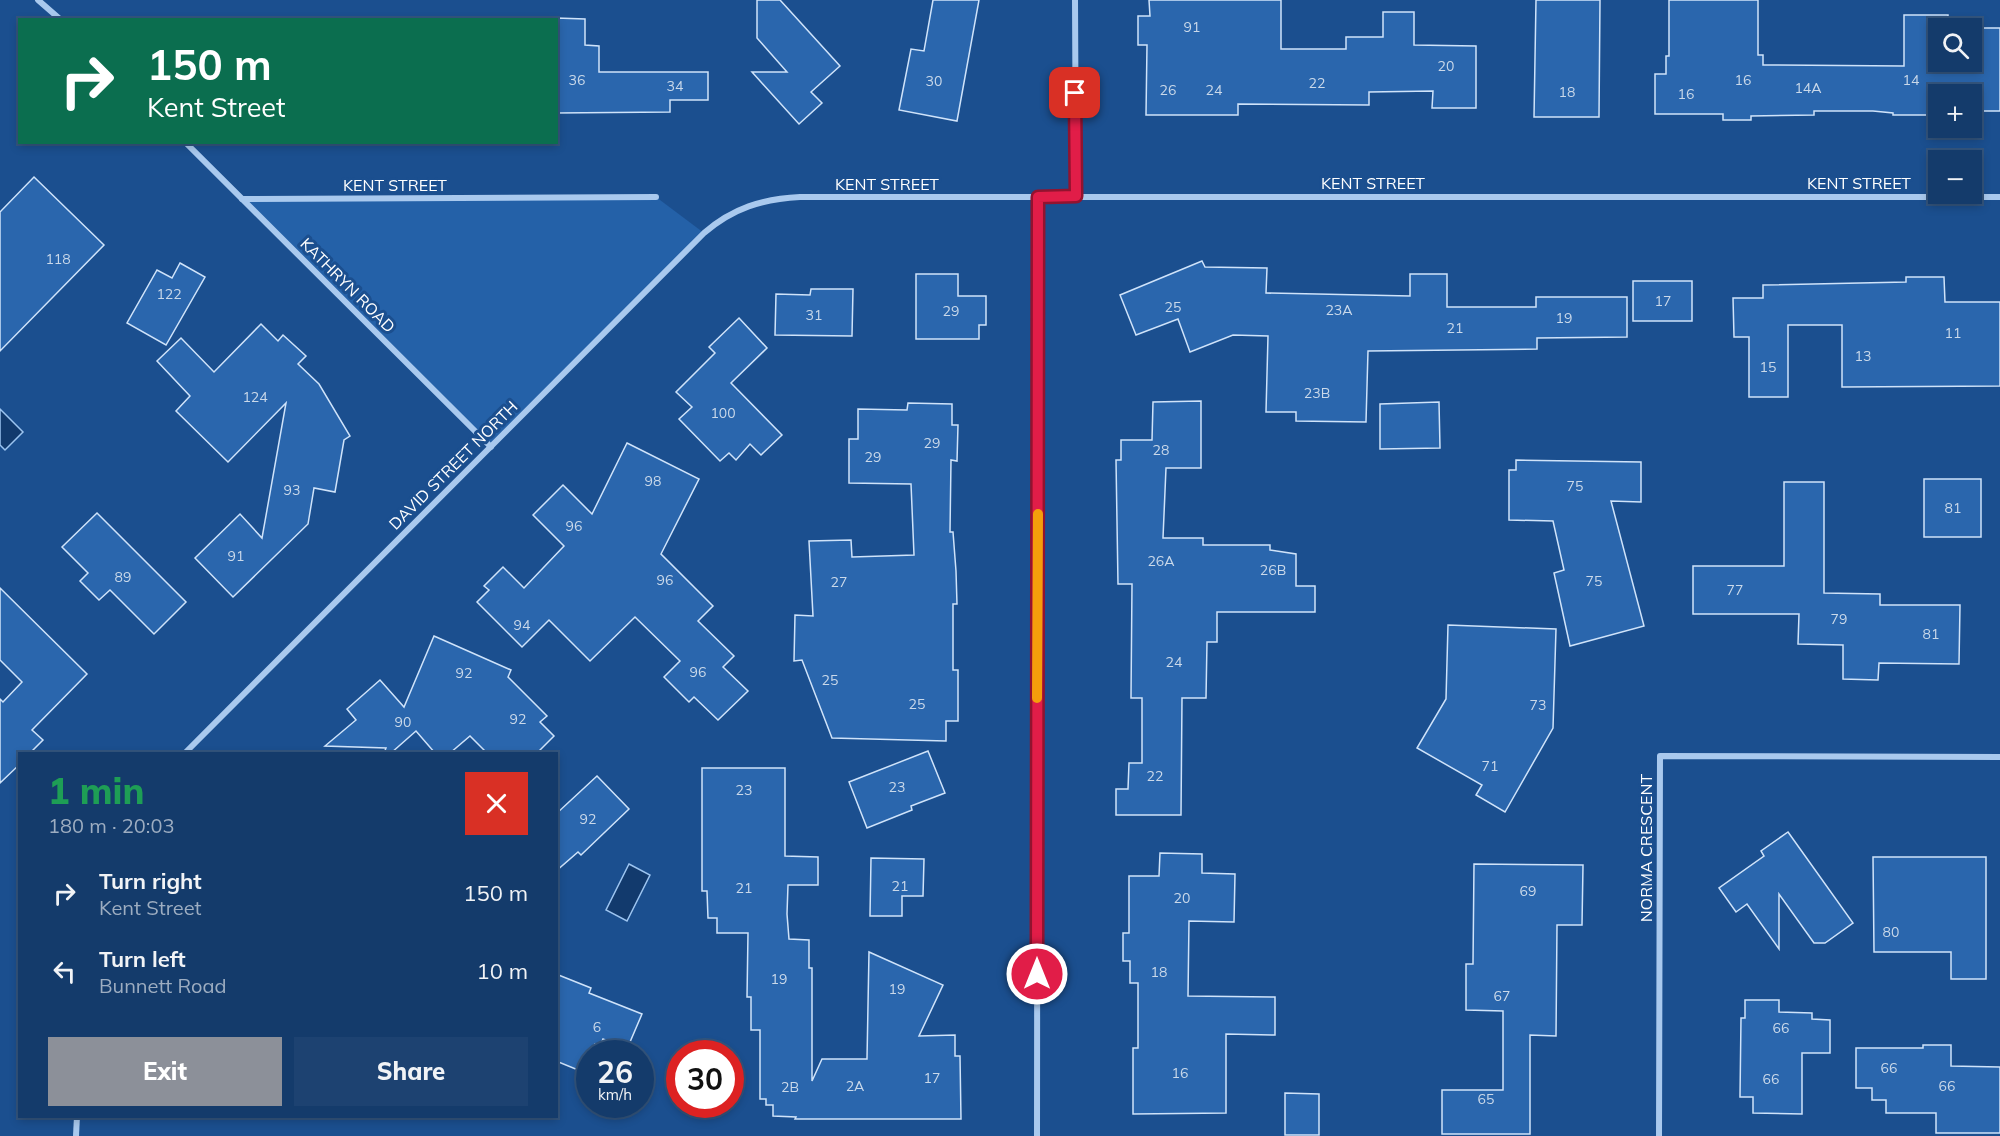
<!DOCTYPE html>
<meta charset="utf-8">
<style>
body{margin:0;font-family:Mulish,sans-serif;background:#1d4271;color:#f1f3f6;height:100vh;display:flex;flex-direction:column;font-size:22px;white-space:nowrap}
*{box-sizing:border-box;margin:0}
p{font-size:20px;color:#9dadc1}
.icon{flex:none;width:33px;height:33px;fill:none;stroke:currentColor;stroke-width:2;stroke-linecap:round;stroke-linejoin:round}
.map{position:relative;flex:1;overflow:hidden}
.drawer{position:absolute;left:18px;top:752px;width:540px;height:366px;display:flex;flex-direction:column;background:#143b6b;border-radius:0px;box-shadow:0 3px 9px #0003,0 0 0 2px #33557e}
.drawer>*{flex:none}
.guide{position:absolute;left:18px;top:18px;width:540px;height:126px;border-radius:0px;box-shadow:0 3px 9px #0003,0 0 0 2px #33557e;background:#0b6e4f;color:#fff;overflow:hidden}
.buttons{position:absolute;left:1928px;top:18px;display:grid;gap:12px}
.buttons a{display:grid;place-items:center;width:54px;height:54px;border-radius:0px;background:#143b6b;box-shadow:0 3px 9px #0003,0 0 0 2px #33557e;font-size:30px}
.speed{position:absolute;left:576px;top:1040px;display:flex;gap:12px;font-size:30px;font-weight:700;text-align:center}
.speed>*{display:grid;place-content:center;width:78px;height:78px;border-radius:50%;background:#143b6b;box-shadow:0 3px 9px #0003,0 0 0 2px #33557e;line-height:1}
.speed small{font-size:15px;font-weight:400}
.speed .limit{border:9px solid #d22;background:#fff;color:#111}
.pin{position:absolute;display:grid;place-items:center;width:51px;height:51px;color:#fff;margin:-26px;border-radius:12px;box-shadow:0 3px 9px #0006}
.me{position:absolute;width:66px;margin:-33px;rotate:0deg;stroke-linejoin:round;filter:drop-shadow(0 0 4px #0008)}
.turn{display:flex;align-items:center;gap:21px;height:126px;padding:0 30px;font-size:27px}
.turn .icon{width:78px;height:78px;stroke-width:2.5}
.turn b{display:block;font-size:42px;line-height:51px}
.round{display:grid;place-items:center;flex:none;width:63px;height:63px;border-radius:0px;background:#1d4271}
.summary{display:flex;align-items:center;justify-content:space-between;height:102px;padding:0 30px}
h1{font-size:36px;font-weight:800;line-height:45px;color:#1e9e55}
.action{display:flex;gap:12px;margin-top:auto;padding:12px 30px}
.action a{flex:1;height:69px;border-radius:0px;background:#8c9099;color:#fff;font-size:24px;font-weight:800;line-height:69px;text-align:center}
.action a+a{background:#1d4271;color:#f1f3f6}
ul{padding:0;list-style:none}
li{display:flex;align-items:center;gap:18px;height:78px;padding:0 30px}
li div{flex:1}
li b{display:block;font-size:22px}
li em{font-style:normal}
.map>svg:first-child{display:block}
</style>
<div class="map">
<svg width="2000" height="1136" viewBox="0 0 2000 1136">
<rect width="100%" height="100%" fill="#1b4f8f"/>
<!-- green -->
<path fill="#2461a8" d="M 656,197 L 704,233 L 491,447 L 242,199 Z"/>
<!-- water -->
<g fill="#123a6d" stroke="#9cc4f0" stroke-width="1.5">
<path d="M 0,409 L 23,432 L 5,450 L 0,445 Z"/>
<path d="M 629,864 L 650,875 L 627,921 L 606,910 Z"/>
</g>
<!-- building -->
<g fill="#2a66ad" stroke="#cfe3fa" stroke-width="1.5" fill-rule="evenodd">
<path d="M 757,0 L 780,0 L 840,66 L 811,92 L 822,103 L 799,124 L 752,72 L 787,72 L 757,38 Z"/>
<path d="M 933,0 L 979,0 L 957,121 L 899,110 L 911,49 L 924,51 Z"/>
<path d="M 1149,0 L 1281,0 L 1281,49 L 1346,49 L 1346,37 L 1383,37 L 1383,12 L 1414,12 L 1414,45 L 1476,46 L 1476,108 L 1432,108 L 1433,91 L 1369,92 L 1369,105 L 1238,104 L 1238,115 L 1146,115 L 1147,45 L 1138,45 L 1138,16 L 1150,16 Z"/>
<path d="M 1536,0 L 1600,0 L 1599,117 L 1534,117 Z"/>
<path d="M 1669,0 L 1758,0 L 1758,55 L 1763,55 L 1763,65 L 1904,66 L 1904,15 L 1948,15 L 1948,28 L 2000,28 L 2000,111 L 1971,111 L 1971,94 L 1938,94 L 1938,115 L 1893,115 L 1893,113 L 1873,111 L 1814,111 L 1814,115 L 1751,116 L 1751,120 L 1723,120 L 1723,114 L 1655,114 L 1655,74 L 1666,74 L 1666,56 L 1669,56 ZM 1938,28 L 1971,28 L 1971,62 L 1938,62 Z"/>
<path d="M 556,18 L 585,19 L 585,45 L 599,46 L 599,72 L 708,72 L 708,100 L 670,100 L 670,112 L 556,113 Z"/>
<path d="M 34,177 L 104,245 L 0,351 L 0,212 Z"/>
<path d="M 1202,261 L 1205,267 L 1267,268 L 1266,293 L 1410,296 L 1410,274 L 1447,274 L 1447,307 L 1536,307 L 1536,297 L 1627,297 L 1627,337 L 1537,338 L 1537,349 L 1368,351 L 1366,422 L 1296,421 L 1296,412 L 1266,412 L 1268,336 L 1233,335 L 1190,352 L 1178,319 L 1136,335 L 1120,295 Z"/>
<path d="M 180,263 L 205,277 L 166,345 L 127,323 L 157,270 L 172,278 Z"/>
<path d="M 916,274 L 958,274 L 958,296 L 986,296 L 986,325 L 979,325 L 979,339 L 916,339 Z"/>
<path d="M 1906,277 L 1944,277 L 1945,302 L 2000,302 L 2000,386 L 1842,387 L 1842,325 L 1788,325 L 1788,397 L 1749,397 L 1749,337 L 1734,337 L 1733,298 L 1763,298 L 1763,285 L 1906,282 Z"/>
<rect x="1633" y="281" width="59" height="40"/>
<path d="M 811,289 L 853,289 L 852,336 L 775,335 L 776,294 L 810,295 Z"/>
<path d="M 739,318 L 767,348 L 731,383 L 782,435 L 761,455 L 750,444 L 736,460 L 729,453 L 720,461 L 679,419 L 692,407 L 676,392 L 715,353 L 709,347 Z"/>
<path d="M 261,324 L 278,341 L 283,335 L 306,356 L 298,364 L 319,384 L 350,436 L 344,440 L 335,492 L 314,488 L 308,524 L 233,597 L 195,558 L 240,514 L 262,538 L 286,403 L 228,462 L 176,411 L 190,396 L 157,361 L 181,338 L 214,372 Z"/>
<path d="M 1201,401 L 1201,468 L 1166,468 L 1163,538 L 1203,538 L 1203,545 L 1270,545 L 1270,550 L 1296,554 L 1296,586 L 1315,586 L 1315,612 L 1217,612 L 1217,642 L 1207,642 L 1206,698 L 1182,698 L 1181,815 L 1116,815 L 1116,789 L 1128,789 L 1129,763 L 1142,763 L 1142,698 L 1131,698 L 1132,584 L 1118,584 L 1116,460 L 1121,460 L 1121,440 L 1152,440 L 1153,402 Z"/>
<path d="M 1439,402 L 1440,448 L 1380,449 L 1380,404 Z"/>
<path d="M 908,403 L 952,404 L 952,425 L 958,425 L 957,461 L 951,460 L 950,532 L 953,532 L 956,571 L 957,604 L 953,604 L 953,670 L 958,670 L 958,721 L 946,721 L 946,741 L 832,738 L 802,660 L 794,661 L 795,615 L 813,616 L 809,541 L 851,540 L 852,557 L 914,555 L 911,484 L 849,483 L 849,439 L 858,439 L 858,409 L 907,410 Z"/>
<path d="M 627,443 L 699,479 L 661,554 L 713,606 L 698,621 L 734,656 L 723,667 L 748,691 L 718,720 L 694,697 L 689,702 L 664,677 L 680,661 L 635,617 L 590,661 L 549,620 L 522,647 L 477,602 L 489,590 L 484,586 L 503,567 L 524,588 L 564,546 L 533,515 L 563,485 L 592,514 Z"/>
<path d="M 1516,460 L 1641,462 L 1641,502 L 1611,501 L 1644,626 L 1570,646 L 1554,573 L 1564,570 L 1553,521 L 1509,520 L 1509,470 L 1516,470 Z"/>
<rect x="1924" y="479" width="57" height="58"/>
<path d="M 1784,482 L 1824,482 L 1824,593 L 1880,594 L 1880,605 L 1960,605 L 1959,664 L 1879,663 L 1878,680 L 1843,679 L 1843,645 L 1798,644 L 1799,614 L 1693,614 L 1693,566 L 1784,566 Z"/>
<path d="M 97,513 L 186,602 L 154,634 L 110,590 L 99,600 L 80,581 L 88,573 L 62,547 Z"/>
<path d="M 0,588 L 87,674 L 32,730 L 43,740 L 30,753 L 20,753 L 20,764 L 0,783 L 0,699 L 3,702 L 22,682 L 0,660 Z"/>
<path d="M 1448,625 L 1556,629 L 1553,728 L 1505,812 L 1476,795 L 1482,785 L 1417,748 L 1446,699 Z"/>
<path d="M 434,636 L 511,670 L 508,677 L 547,716 L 540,722 L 554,736 L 537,753 L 487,753 L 470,736 L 450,753 L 435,753 L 416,731 L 391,753 L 384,753 L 386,748 L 325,746 L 356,720 L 347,709 L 380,680 L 404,707 Z"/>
<path d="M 928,751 L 945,793 L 911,806 L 912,810 L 867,828 L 849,782 Z"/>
<path d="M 702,768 L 785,768 L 785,856 L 818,857 L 818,885 L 788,885 L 787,914 L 789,939 L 809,940 L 809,968 L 812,968 L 812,1081 L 822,1059 L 867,1059 L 869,952 L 943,985 L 919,1036 L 955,1035 L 955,1056 L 960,1056 L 961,1119 L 795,1119 L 796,1117 L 773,1116 L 773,1105 L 766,1105 L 766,1099 L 760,1099 L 760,1030 L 751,1030 L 751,997 L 747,997 L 748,933 L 717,933 L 717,918 L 708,918 L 707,891 L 702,891 Z"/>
<path d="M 597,776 L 629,809 L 581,855 L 578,852 L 556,871 L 556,814 Z"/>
<path d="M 1788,832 L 1853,923 L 1825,943 L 1814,943 L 1779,894 L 1779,949 L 1747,904 L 1736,912 L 1719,888 L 1764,856 L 1761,851 Z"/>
<path d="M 1160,853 L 1202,854 L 1202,873 L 1235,874 L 1234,922 L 1189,921 L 1188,996 L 1275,997 L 1275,1035 L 1226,1034 L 1226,1113 L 1133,1114 L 1133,1048 L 1138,1048 L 1138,983 L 1130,983 L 1130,961 L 1123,961 L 1123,933 L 1129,933 L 1129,876 L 1159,876 Z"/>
<path d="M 1873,857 L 1986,857 L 1986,979 L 1951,979 L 1951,952 L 1874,952 Z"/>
<path d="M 871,858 L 924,859 L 923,896 L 902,896 L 902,916 L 870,916 Z"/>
<path d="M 1474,864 L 1583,865 L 1582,925 L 1557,925 L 1556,1036 L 1530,1035 L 1530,1134 L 1442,1134 L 1442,1090 L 1503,1090 L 1503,1011 L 1466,1010 L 1466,964 L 1473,964 Z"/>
<path d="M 556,974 L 591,988 L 589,993 L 642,1014 L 627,1049 L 603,1039 L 600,1046 L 595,1044 L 590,1053 L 583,1072 L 556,1061 Z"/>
<path d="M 1745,1000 L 1779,1000 L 1779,1012 L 1812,1013 L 1812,1019 L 1830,1020 L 1830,1053 L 1802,1053 L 1802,1114 L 1753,1113 L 1753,1097 L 1740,1097 L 1741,1018 L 1745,1018 Z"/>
<path d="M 1923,1045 L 1951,1045 L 1951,1066 L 2000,1067 L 2000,1133 L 1936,1133 L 1936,1113 L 1886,1113 L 1886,1100 L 1872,1100 L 1872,1088 L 1856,1088 L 1856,1048 L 1923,1048 Z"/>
<path d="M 1285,1093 L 1319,1094 L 1319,1135 L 1285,1135 Z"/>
</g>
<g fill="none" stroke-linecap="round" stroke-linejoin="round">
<!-- minor -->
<g stroke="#a9c9ee" stroke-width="6">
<path d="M 38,0 L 61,20"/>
<path d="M 1075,0 L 1076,197"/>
<path d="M 185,142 L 491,447"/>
<path d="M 242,199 L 656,197"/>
<path d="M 185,753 L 704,233 C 733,208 762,199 800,197 L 2000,197"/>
<path d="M 76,1136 L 77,1116"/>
<path d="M 1037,1136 L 1038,197"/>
<path d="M 1659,1136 L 1660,756 L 2000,757"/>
</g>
</g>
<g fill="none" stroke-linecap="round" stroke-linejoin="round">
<defs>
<path id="route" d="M 1037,974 L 1038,197 L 1076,196 L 1075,93"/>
</defs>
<!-- route casing -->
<use href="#route" stroke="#92132f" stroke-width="15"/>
<!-- route -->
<use href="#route" stroke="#e11d48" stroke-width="10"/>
<!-- slow -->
<path stroke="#f59e0b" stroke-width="10" d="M 1037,698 L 1038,514"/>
</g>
<g text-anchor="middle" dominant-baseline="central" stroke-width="6" stroke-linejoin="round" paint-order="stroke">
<!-- number labels -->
<g font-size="14" fill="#cad9ea">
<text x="1192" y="27">91</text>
<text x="1446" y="66">20</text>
<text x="577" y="80">36</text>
<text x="1743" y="80">16</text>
<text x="1911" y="80">14</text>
<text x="934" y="81">30</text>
<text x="1317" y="83">22</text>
<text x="675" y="86">34</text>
<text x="1808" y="88">14A</text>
<text x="1168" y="90">26</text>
<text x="1214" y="90">24</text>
<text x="1567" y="92">18</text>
<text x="1686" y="94">16</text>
<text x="58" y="259">118</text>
<text x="169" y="294">122</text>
<text x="1663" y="301">17</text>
<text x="1173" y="307">25</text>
<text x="1339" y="310">23A</text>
<text x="951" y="311">29</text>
<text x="814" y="315">31</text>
<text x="1564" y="318">19</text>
<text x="1455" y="328">21</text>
<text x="1953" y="333">11</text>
<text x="1863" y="356">13</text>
<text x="1768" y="367">15</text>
<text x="1317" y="393">23B</text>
<text x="255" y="397">124</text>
<text x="723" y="413">100</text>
<text x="932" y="443">29</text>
<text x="1161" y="450">28</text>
<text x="873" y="457">29</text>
<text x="653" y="481">98</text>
<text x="1575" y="486">75</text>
<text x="292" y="490">93</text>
<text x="1953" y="508">81</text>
<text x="574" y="526">96</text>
<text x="236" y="556">91</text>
<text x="1161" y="561">26A</text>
<text x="1273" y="570">26B</text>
<text x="123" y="577">89</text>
<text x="665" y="580">96</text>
<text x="1594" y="581">75</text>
<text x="839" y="582">27</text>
<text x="1735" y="590">77</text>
<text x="1839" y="619">79</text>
<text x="522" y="625">94</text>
<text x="1931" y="634">81</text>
<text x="1174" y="662">24</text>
<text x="698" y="672">96</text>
<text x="464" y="673">92</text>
<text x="830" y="680">25</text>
<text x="917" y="704">25</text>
<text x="1538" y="705">73</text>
<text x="518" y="719">92</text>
<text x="403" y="722">90</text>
<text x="1490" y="766">71</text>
<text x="1155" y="776">22</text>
<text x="897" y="787">23</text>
<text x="744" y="790">23</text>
<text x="588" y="819">92</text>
<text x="900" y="886">21</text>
<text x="744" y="888">21</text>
<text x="1528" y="891">69</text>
<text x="1182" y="898">20</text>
<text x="1891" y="932">80</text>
<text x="1159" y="972">18</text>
<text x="779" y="979">19</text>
<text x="897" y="989">19</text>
<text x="1502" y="996">67</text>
<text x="597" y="1027">6</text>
<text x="1781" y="1028">66</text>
<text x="1889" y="1068">66</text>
<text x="1180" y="1073">16</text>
<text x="932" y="1078">17</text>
<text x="1771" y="1079">66</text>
<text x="855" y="1086">2A</text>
<text x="1947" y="1086">66</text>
<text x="790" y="1087">2B</text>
<text x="1486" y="1099">65</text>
</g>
<!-- street labels -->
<g font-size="16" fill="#fff" stroke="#1b4f8f">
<text x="1373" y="183">KENT STREET</text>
<text x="1859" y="183">KENT STREET</text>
<text x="887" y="184">KENT STREET</text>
<text x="395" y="185">KENT STREET</text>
<text transform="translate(348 285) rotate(45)">KATHRYN ROAD</text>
<text transform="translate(453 465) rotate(-45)">DAVID STREET NORTH</text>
<text transform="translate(1646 848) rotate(-90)">NORMA CRESCENT</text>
</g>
</g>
</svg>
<div class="buttons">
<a><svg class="icon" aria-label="search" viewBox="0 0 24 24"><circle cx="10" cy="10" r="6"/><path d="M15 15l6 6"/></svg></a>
<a>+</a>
<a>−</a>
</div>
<div class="speed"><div>26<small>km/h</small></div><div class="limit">30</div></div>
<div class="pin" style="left:1075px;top:93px;background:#d93025"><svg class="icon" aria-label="arrive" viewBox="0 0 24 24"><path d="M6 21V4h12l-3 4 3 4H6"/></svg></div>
<svg class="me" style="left:1037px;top:974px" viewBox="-20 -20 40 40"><circle r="17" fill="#e11d48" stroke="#fff" stroke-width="3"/><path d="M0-11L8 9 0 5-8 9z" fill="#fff"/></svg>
<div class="guide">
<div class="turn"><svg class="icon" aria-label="right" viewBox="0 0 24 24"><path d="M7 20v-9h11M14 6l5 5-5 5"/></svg><div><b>150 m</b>Kent Street</div></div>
</div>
<section class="drawer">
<div class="summary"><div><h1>1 min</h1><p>180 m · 20:03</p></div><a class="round" style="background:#d93025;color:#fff"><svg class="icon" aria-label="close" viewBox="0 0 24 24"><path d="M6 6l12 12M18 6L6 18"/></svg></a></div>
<ul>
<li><svg class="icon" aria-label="right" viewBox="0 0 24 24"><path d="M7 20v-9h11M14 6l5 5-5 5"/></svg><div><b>Turn right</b><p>Kent Street</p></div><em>150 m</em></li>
<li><svg class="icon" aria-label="left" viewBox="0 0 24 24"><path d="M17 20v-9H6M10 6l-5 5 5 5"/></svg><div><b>Turn left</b><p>Bunnett Road</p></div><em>10 m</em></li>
</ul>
<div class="action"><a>Exit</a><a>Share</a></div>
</section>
</div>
